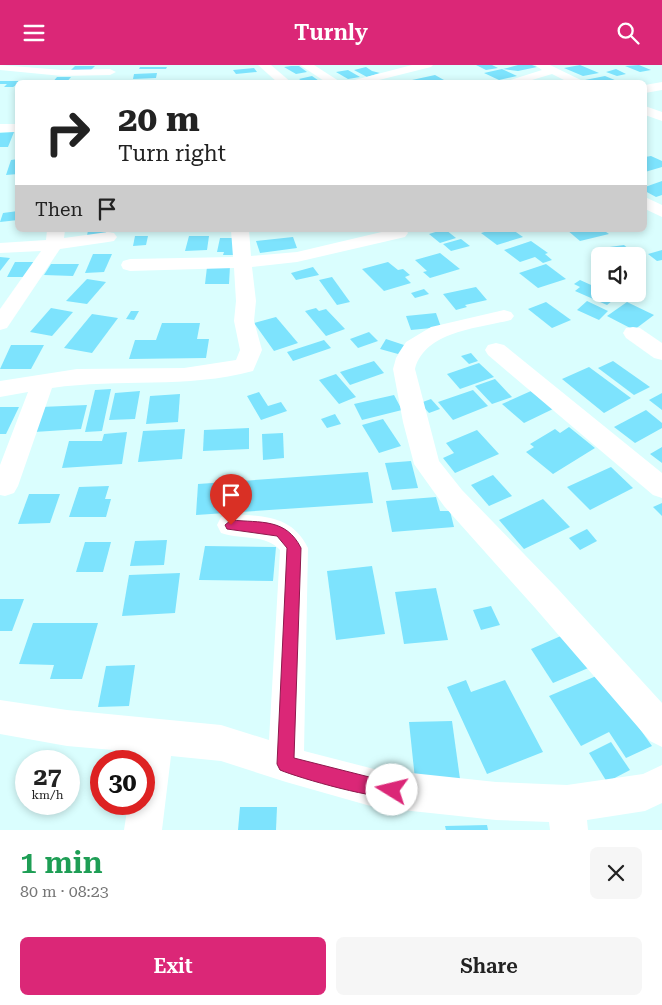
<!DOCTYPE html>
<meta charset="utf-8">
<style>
body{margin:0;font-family:"Roboto Serif",serif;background:#f6f6f6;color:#222;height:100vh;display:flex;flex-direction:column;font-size:19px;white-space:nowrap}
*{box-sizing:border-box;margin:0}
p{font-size:16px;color:#767676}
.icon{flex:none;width:28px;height:28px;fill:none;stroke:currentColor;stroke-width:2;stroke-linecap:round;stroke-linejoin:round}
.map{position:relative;height:765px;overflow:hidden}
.details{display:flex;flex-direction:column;background:#fff;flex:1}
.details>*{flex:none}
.banner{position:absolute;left:15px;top:15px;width:632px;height:152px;border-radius:8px;box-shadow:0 2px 8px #0003;background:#fff;color:#222;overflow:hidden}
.controls{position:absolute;left:591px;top:182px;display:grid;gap:10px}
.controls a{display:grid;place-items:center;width:55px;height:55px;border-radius:8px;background:#fff;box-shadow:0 2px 8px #0003;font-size:25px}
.speed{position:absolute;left:15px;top:685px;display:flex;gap:10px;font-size:25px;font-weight:700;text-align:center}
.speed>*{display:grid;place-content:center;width:65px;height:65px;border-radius:50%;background:#fff;box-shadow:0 2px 8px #0003;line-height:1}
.speed small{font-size:12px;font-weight:400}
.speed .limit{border:8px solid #d22;background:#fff;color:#111}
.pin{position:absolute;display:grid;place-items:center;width:42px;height:42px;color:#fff;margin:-51px -21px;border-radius:50% 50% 50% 0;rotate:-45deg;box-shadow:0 0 5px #0007}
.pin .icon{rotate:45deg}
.me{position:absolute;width:55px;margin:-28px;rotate:279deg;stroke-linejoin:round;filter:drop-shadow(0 0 4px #0008)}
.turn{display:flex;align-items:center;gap:18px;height:105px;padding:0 20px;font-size:22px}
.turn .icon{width:65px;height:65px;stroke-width:2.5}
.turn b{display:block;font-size:35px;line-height:42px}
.then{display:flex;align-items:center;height:48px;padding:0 20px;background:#0003;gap:10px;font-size:19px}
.round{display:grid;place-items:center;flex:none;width:52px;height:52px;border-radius:8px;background:#f6f6f6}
.overview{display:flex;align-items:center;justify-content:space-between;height:85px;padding:0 20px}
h1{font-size:30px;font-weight:600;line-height:38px;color:#1e9e55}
.cta{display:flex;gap:10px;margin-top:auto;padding:10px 20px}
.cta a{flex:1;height:58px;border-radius:8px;background:#db2777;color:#fff;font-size:20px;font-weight:600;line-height:58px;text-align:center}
.cta a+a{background:#f6f6f6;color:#222}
header{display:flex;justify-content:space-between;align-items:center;height:65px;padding:0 20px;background:#db2777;color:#fff;font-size:22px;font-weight:600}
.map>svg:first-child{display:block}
</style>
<header><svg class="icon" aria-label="menu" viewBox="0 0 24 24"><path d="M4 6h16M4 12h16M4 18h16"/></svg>Turnly<svg class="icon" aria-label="search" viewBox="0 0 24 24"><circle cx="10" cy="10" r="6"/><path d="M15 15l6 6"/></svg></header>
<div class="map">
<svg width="662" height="765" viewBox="0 0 662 765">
<rect width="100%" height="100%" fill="#dafefe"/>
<!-- building -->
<g fill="#7de3fd">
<path d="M 476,0 L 492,0 L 498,3 L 486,5 Z"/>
<path d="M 518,0 L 532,0 L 537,2 L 518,6 L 503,4 Z"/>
<path d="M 580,0 L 599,8 L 583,11 L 564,3 Z"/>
<path d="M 639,0 L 651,5 L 640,7 L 625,1 Z"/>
<path d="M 75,1 L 95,1 L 90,6 L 70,6 Z"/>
<path d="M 291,1 L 299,1 L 307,7 L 296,9 L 284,2 Z"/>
<path d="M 140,2 L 167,2 L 166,4 L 139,4 Z"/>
<path d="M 366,2 L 372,6 L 380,8 L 367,12 L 354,5 Z"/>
<path d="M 254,3 L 257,7 L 236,9 L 233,5 Z"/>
<path d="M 502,4 L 517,11 L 499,15 L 484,8 Z"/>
<path d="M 616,4 L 626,9 L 617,11 L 606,7 Z"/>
<path d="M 348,5 L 360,12 L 348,14 L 336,7 Z"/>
<path d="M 157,8 L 156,13 L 133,14 L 134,9 Z"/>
<path d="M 435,10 L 444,15 L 417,18 L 412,15 Z"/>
<path d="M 312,11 L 322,18 L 305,18 L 299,14 Z"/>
<path d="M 605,11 L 622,18 L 591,18 L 585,15 Z"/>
<path d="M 57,12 L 71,12 L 66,18 L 52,18 Z"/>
<path d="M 0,16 L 18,16 L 18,19 L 13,22 L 4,22 L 7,19 L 0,19 Z"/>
<path d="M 14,67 L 8,82 L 0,82 L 0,68 Z"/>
<path d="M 651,91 L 662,96 L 662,102 L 645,107 L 645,92 Z"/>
<path d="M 18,94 L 18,109 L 6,110 L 11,95 Z"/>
<path d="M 662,116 L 662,130 L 656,132 L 645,126 L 645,122 Z"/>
<path d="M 18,146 L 18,155 L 0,157 L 3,148 Z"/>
<path d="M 88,165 L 106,165 L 106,169 L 87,171 Z"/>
<path d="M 442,165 L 446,165 L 456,173 L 440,178 L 429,169 Z"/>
<path d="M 491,165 L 513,165 L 523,172 L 497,180 L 481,168 Z"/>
<path d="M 567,165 L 603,165 L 609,169 L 580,176 Z"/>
<path d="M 135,171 L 148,171 L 146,180 L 133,181 Z"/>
<path d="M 189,171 L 209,171 L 207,185 L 185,186 Z"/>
<path d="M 293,172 L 297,183 L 260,188 L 256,176 Z"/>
<path d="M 220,173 L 237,173 L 234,190 L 223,190 L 224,187 L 217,187 Z"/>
<path d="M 461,174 L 470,181 L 451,186 L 443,179 Z"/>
<path d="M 531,176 L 548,188 L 545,189 L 552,195 L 543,198 L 535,192 L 520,197 L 504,185 Z"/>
<path d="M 624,180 L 637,191 L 602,191 L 595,184 Z"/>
<path d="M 662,185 L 662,195 L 657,196 L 648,189 Z"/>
<path d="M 440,188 L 460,204 L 430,213 L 423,207 L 427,206 L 415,195 Z"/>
<path d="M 93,189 L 112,189 L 104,207 L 85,208 Z"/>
<path d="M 0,192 L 10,193 L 0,206 Z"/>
<path d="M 15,197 L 35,197 L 27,212 L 7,212 Z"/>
<path d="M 388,197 L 398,205 L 403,204 L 410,210 L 405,212 L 411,218 L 384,226 L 362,204 Z"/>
<path d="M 51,199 L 79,199 L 73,211 L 44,210 Z"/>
<path d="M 546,199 L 566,214 L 538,223 L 519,208 Z"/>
<path d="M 230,201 L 229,219 L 205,219 L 207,202 Z"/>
<path d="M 313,202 L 319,210 L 296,215 L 291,208 Z"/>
<path d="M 332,212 L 350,237 L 337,240 L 319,215 Z"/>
<path d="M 87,214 L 106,217 L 87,239 L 66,236 Z"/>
<path d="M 580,215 L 600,224 L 600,229 L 618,231 L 607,240 L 575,226 L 580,222 L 574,219 Z"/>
<path d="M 476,222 L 487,235 L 465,240 L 467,242 L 456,245 L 443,229 Z"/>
<path d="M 424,224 L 429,229 L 415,233 L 411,228 Z"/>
<path d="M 587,236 L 608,246 L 599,255 L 577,245 Z"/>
<path d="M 546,237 L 571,255 L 552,263 L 528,244 Z"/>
<path d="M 627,237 L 654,250 L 634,265 L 607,251 Z"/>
<path d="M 51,243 L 73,247 L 52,271 L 30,267 Z"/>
<path d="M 316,243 L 319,246 L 326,244 L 345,264 L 326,271 L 305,246 Z"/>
<path d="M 131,246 L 139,246 L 134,255 L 126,254 Z"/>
<path d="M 436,248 L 441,262 L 411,265 L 406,251 Z"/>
<path d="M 92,249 L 118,253 L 92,288 L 64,283 Z"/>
<path d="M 276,252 L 298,278 L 274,286 L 254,258 Z"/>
<path d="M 162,258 L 200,258 L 197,274 L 209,274 L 206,293 L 129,294 L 135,275 L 156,275 Z"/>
<path d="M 369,267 L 378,276 L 358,283 L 350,274 Z"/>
<path d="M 386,274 L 404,280 L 398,289 L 380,284 Z"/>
<path d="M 324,275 L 331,283 L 293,296 L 287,287 Z"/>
<path d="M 11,280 L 44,280 L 31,304 L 0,304 Z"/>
<path d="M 471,288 L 478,296 L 469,299 L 461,291 Z"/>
<path d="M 374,296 L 384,308 L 350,320 L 340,307 Z"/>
<path d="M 613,296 L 650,322 L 634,330 L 598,303 Z"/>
<path d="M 479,298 L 494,312 L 460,324 L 447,309 Z"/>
<path d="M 589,302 L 631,333 L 604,348 L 562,314 Z"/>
<path d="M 336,309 L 356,332 L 339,339 L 319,315 Z"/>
<path d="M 495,314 L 512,332 L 492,339 L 475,321 Z"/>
<path d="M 111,324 L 102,366 L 85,367 L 95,325 Z"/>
<path d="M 473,325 L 488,341 L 453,355 L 438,337 Z"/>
<path d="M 140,326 L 135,354 L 109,355 L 115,328 Z"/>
<path d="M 531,326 L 553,344 L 524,358 L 502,339 Z"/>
<path d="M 259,327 L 268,341 L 281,337 L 287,346 L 261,355 L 247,331 Z"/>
<path d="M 662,328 L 662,345 L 649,335 Z"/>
<path d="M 180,329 L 178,357 L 146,359 L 150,331 Z"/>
<path d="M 394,330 L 402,345 L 362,355 L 354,339 Z"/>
<path d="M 431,334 L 440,344 L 429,348 L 420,338 Z"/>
<path d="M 87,340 L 81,364 L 34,367 L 41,342 Z"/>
<path d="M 0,342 L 19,342 L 6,369 L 0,369 Z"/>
<path d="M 646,345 L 662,358 L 662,363 L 635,378 L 614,362 Z"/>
<path d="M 335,349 L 341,359 L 327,363 L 321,354 Z"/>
<path d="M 383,354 L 401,381 L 379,388 L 362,360 Z"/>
<path d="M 569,362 L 595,383 L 553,409 L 526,387 L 534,382 L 530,379 L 555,364 L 560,368 Z"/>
<path d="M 249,363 L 249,384 L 203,386 L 204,365 Z"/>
<path d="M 185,364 L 182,394 L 138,397 L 143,366 Z"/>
<path d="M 477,365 L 499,389 L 455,408 L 443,393 L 454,388 L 446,378 Z"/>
<path d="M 127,367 L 122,399 L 62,403 L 69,376 L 102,376 L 104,369 Z"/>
<path d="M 283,368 L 284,393 L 263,395 L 262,369 Z"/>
<path d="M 662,382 L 662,398 L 650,389 Z"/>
<path d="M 411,396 L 418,423 L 392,425 L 385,398 Z"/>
<path d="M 611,402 L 633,423 L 590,445 L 567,422 Z"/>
<path d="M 368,407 L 373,438 L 196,450 L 198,419 Z"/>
<path d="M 493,410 L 512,431 L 489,441 L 471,420 Z"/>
<path d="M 109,421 L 105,434 L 111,434 L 106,452 L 69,452 L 79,422 Z"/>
<path d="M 29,429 L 60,429 L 50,458 L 18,459 Z"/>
<path d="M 436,432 L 440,446 L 450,446 L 454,462 L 392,467 L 386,436 Z"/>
<path d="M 543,434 L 570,462 L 524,484 L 499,455 Z"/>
<path d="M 662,438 L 662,451 L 653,442 Z"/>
<path d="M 587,464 L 597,476 L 580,485 L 569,473 Z"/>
<path d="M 167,475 L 164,500 L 130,501 L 135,476 Z"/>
<path d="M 85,477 L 111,477 L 103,507 L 76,507 Z"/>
<path d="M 205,481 L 276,482 L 273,516 L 199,515 Z"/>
<path d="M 372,501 L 385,569 L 336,575 L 327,506 Z"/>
<path d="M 180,508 L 175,548 L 122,551 L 129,510 Z"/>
<path d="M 436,523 L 448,575 L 404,579 L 395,527 Z"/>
<path d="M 0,534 L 24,534 L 12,566 L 0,566 Z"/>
<path d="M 491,541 L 500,560 L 481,565 L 473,545 Z"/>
<path d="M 33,558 L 98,558 L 82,614 L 50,614 L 54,600 L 19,599 Z"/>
<path d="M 570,567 L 593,601 L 553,618 L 531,584 Z"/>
<path d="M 135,600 L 129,641 L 98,642 L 106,601 Z"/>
<path d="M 601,609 L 652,681 L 626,693 L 609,667 L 581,681 L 549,631 Z"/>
<path d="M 466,615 L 471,627 L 505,615 L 543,687 L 487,709 L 447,622 Z"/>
<path d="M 452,656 L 460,714 L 415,714 L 409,657 Z"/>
<path d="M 611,677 L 630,705 L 607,717 L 589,688 Z"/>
<path d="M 240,742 L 277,742 L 276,765 L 238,765 Z"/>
<path d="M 487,760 L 488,765 L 446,765 L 445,761 Z"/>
</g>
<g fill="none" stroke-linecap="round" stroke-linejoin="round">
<!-- street -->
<g fill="#fff" fill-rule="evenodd">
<path d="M 0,0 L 62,5 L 110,4 L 116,7 L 110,10 L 62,11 L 0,5 Z"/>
<path d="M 258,0 L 271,0 L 292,18 L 278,18 Z"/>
<path d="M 300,0 L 314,0 L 342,18 L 327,18 Z"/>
<path d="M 412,0 L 433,0 L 431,2 L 367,18 L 343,18 Z"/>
<path d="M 535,0 L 550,0 L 587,18 L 570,18 L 552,9 L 522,18 L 501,18 L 542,5 Z"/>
<path d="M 662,17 L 662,25 L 645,28 L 645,20 Z"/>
<path d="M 645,41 L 662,47 L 662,56 L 645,50 Z"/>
<rect x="0" y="59" width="18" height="8"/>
<path d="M 645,132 L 662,140 L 662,152 L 645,144 Z"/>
<path d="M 47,165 L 65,165 L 64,173 L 108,167 L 114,168 L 117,172 L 114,176 L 108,177 L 60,184 L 7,263 L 0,265 L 0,244 L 41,186 L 0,188 L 0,178 L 46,175 Z"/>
<path d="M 231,165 L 249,165 L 251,191 L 297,187 L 390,165 L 406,165 L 408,168 L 405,172 L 297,197 L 252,202 L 256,236 L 254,256 L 262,285 L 253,306 C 187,324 119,313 52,323 L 18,421 L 14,428 L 5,431 L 0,430 L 0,400 L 28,327 L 0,332 L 0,316 L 77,304 L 184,303 L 236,295 L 240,285 L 234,256 L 236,236 L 234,203 L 130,206 L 123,204 L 121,200 L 123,196 L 130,194 L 233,192 Z"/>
<path d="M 504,245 L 511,247 L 514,251 L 511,255 C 479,263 425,266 415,304 L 439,396 L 462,425 L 558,524 L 662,638 L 662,682 L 650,676 L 536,544 L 444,441 L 414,399 L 403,357 L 393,304 L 396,293 L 406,277 L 431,262 Z"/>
<path d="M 633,262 L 640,263 L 662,278 L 662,295 L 654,293 L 626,273 L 623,268 L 626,263 Z"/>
<path d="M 496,278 L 504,280 L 662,408 L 662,433 L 653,430 L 488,290 L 485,285 L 488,280 Z"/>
<path d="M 231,449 C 263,451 292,450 308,483 L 304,686 L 374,704 L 496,717 L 567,720 L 643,709 L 662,700 L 662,738 L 645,746 L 587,755 L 588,765 L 550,765 L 549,757 L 496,755 L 374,742 L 286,717 L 221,696 L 171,691 L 162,765 L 124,765 L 128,739 L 144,739 L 144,696 L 135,696 L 136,687 L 67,681 L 0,669 L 0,635 L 67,645 L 221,660 L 269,675 L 280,485 C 265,469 241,475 221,468 L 217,460 L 221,452 Z"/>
</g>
</g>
<!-- route -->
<path fill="#db2777" stroke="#8e194d" d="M 231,455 C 261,458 286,453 301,483 L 294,693 L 397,719 L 400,725 L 397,731 C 382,737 299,713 280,705 L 277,699 L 287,483 L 277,471 L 227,464 L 225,460 Z"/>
</svg>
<div class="controls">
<a><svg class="icon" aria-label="sound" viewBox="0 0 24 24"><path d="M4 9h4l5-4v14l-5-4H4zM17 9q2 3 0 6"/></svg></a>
</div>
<div class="speed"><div>27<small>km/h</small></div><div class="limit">30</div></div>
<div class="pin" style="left:231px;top:460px;background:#d93025"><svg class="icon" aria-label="arrive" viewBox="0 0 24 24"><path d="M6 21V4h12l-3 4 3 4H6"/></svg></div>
<svg class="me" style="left:392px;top:725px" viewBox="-20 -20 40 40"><circle r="19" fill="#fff"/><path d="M0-13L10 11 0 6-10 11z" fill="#db2777"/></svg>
<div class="banner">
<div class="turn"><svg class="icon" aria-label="right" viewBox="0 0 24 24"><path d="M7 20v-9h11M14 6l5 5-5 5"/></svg><div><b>20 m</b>Turn right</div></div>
<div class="then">Then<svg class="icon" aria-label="arrive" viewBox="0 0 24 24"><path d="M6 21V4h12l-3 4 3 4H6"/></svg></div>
</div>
</div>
<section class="details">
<div class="overview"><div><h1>1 min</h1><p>80 m · 08:23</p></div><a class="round"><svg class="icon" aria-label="close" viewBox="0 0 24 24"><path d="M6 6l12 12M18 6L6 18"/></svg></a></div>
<div class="cta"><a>Exit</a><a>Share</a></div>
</section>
